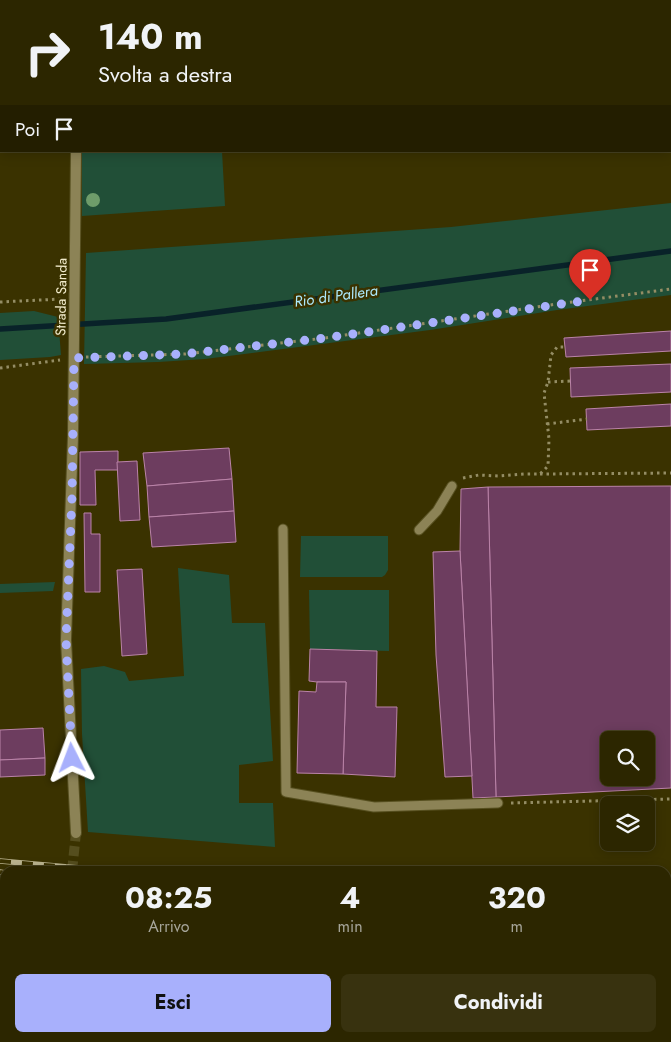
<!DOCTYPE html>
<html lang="it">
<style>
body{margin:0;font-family:Jost,sans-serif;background:#38320f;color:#f1f3f6;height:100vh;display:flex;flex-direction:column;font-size:19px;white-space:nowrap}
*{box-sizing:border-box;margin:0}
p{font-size:16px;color:#a6a599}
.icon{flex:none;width:28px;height:28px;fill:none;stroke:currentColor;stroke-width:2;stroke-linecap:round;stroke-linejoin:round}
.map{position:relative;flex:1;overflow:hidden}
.drawer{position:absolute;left:0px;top:866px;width:671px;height:176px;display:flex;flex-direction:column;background:#2c2600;border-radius:15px 15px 0 0;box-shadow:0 2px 12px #0003,0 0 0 1px #484322}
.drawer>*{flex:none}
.banner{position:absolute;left:0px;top:0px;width:671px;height:152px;box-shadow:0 2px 12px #0003,0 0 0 1px #484322;background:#2c2600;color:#f1f3f6;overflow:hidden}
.controls{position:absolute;left:600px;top:731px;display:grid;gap:10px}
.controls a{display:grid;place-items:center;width:55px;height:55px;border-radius:8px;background:#2c2600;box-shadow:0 2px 12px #0003,0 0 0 1px #484322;font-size:25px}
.pin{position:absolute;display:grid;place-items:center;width:42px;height:42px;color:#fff;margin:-51px -21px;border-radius:50% 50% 50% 0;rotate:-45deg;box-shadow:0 0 5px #0007}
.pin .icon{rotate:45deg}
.me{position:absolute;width:55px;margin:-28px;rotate:357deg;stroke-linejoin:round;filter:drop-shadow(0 0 4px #0008)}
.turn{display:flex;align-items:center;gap:18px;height:105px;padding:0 15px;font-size:22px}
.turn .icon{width:65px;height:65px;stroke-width:2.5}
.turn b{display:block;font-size:35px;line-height:42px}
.then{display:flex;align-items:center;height:48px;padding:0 15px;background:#0003;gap:10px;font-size:19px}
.eta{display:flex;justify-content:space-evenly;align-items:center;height:85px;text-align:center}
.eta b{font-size:30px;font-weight:700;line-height:35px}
.action{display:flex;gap:10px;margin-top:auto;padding:10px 15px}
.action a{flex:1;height:58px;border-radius:8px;background:#a8b0fc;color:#111;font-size:20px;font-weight:700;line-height:58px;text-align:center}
.action a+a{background:#38320f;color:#f1f3f6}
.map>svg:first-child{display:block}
</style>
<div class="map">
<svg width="671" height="1042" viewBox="0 0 671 1042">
<rect width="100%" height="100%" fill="#3a3200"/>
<!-- green -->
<g fill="#214f37">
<path d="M 82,151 L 222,151 L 225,206 L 82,216 Z"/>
<path d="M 671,203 L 671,295 L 557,310 L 430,330 L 205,359 L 158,362 L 84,364 L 86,253 L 451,227 Z"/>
<path d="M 34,311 L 58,317 L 61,355 L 50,357 L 0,360 L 0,313 Z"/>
<path d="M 301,536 L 388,536 L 388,570 L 385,575 L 382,577 L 300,577 Z"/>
<path d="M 178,568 L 229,575 L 232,623 L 265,623 L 273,761 L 239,765 L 239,803 L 273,803 L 275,847 L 88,832 L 82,734 L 81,669 L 104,666 L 125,672 L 129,681 L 184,676 Z"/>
<path d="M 55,582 L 53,591 L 0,593 L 0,584 Z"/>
<path d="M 309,590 L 389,590 L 389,651 L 310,649 Z"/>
<path d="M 666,964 L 671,964 L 671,1042 L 572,1042 L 573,1038 L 666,1038 Z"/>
</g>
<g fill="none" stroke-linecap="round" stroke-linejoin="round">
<!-- stream -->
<path stroke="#092229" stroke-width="5.5" d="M 0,329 L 166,319 L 671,251"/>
</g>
<!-- building -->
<g fill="#6d3d5f" stroke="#ba83a8" fill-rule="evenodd">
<path d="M 671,331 L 671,351 L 566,357 L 564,338 Z"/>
<path d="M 671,364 L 671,392 L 571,397 L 570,368 Z"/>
<path d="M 671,404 L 671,426 L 587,430 L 586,409 Z"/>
<path d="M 229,448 L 232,479 L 147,486 L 143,453 Z"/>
<path d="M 118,451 L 118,470 L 95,470 L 96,505 L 80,505 L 80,452 Z"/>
<path d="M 137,461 L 140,520 L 120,521 L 117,462 Z"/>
<path d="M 232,479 L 234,511 L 149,517 L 147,486 Z"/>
<path d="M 671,486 L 671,788 L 496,797 L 488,487 ZM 609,740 L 646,740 L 646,778 L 609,778 Z"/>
<path d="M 488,487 L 496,797 L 473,798 L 460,551 L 461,489 Z"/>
<path d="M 234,511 L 236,542 L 152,547 L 149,517 Z"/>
<path d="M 84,513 L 91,513 L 91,534 L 100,534 L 100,592 L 85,592 Z"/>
<path d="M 460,551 L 472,776 L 445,777 L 436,655 L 433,552 Z"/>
<path d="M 142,569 L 147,654 L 122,656 L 117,570 Z"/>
<path d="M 310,649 L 377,651 L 376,707 L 397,707 L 395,777 L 343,774 L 346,682 L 317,682 L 309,681 Z"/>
<path d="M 317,682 L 346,682 L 343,774 L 297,773 L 299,691 L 316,692 Z"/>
<path d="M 43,728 L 45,758 L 0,760 L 0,730 Z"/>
<path d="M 45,758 L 45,775 L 0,777 L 0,760 Z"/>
</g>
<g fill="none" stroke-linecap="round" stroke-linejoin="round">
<!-- pedestrian-tunnel -->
<path stroke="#554e1e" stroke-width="10" stroke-dasharray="10 5" stroke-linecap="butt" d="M 72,871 L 76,833"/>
<defs>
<g id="service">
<path d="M 283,529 L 286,792 L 374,807 L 498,803"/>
<path d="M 419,530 L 437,511 L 452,486"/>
</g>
<path id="pedestrian" d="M 73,777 L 76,833"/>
<g id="minor">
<path d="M 78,1 L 78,0"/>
<path d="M 73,777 L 66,640 L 73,436 L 76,151"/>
<path d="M 84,1038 L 84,1042"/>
<path d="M 292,1038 L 394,1042"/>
</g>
</defs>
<!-- service casing -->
<use href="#service" stroke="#575020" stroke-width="11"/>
<!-- pedestrian casing -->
<use href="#pedestrian" stroke="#575020" stroke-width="12"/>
<!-- minor casing -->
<use href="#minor" stroke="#575020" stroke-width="12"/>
<!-- path -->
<g stroke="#948d64" stroke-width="3" stroke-dasharray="2.5 4" stroke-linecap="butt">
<path d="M 0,302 L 62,299"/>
<path d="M 86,357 L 185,354 L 325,338 L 557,304 L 671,289"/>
<path d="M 0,368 L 60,360"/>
<path d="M 548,382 L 571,381"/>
<path d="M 547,424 L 587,419"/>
<path d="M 540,474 L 671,473"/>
<path d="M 463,478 L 479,475 L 498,476 L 524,474 L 540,474 L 548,466 L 549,439 L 544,393 L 548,382 L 551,355 L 557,347 L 565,347"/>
<path d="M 511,803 L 671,799"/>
<path d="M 0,968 L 5,968"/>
<path d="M 65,1042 L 65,1038"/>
</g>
<!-- service -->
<use href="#service" stroke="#8c8356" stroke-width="9"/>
<!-- pedestrian -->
<use href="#pedestrian" stroke="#8c8356" stroke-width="10"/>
<!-- minor -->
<use href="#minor" stroke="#8c8356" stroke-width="10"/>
<defs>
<g id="rail">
<path d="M 0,861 L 113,871"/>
<path d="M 0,872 L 5,873"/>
<path d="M 0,891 L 5,892"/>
<path d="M 666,895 L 671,895"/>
<path d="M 0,902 L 5,902"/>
<path d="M 666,906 L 671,907"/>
<path d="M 666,926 L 671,926"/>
<path d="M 666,938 L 671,938"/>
</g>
</defs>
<!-- rail casing -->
<use href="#rail" stroke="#bcb590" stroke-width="5.5"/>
<!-- rail -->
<use href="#rail" stroke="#3a3200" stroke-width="4" stroke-dasharray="11" stroke-linecap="butt"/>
</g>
<!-- trees -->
<circle fill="#6e9c6a" cx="93" cy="200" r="7"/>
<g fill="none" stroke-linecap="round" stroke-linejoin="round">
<!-- route -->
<path stroke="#a8b0fc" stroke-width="9" stroke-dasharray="0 16.2" d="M 72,758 L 66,640 L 72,497 L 74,358 L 184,354 L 325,338 L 590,300"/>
</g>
<g text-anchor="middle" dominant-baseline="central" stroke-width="5" stroke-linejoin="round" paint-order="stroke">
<!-- street labels -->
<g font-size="14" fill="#f1ebcb" stroke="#3a3200">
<text transform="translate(61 297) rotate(-89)">Strada Sanda</text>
</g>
<!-- water labels -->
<g font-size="15" font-style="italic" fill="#adeafd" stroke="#3a3200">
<text transform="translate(336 296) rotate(-8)">Rio di Pallera</text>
</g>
</g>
</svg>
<div class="controls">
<a><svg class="icon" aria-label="search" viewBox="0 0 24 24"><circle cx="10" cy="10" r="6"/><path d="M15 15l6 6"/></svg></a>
<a><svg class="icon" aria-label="layers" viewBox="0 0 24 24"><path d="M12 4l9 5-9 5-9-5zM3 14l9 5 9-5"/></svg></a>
</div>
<div class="pin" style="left:590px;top:300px;background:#d93025"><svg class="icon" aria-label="arrive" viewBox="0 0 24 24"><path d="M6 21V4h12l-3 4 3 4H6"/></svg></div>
<svg class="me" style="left:72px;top:758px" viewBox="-20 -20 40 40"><path d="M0-17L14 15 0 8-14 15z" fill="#a8b0fc" stroke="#fff" stroke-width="4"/></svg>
<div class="banner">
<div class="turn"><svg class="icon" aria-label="right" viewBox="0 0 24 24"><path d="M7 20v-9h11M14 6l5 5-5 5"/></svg><div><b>140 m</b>Svolta a destra</div></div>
<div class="then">Poi<svg class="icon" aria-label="arrive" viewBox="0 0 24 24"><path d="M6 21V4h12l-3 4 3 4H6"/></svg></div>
</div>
<section class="drawer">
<div class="eta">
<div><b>08:25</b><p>Arrivo</p></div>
<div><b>4</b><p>min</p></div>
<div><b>320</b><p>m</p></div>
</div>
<div class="action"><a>Esci</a><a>Condividi</a></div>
</section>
</div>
